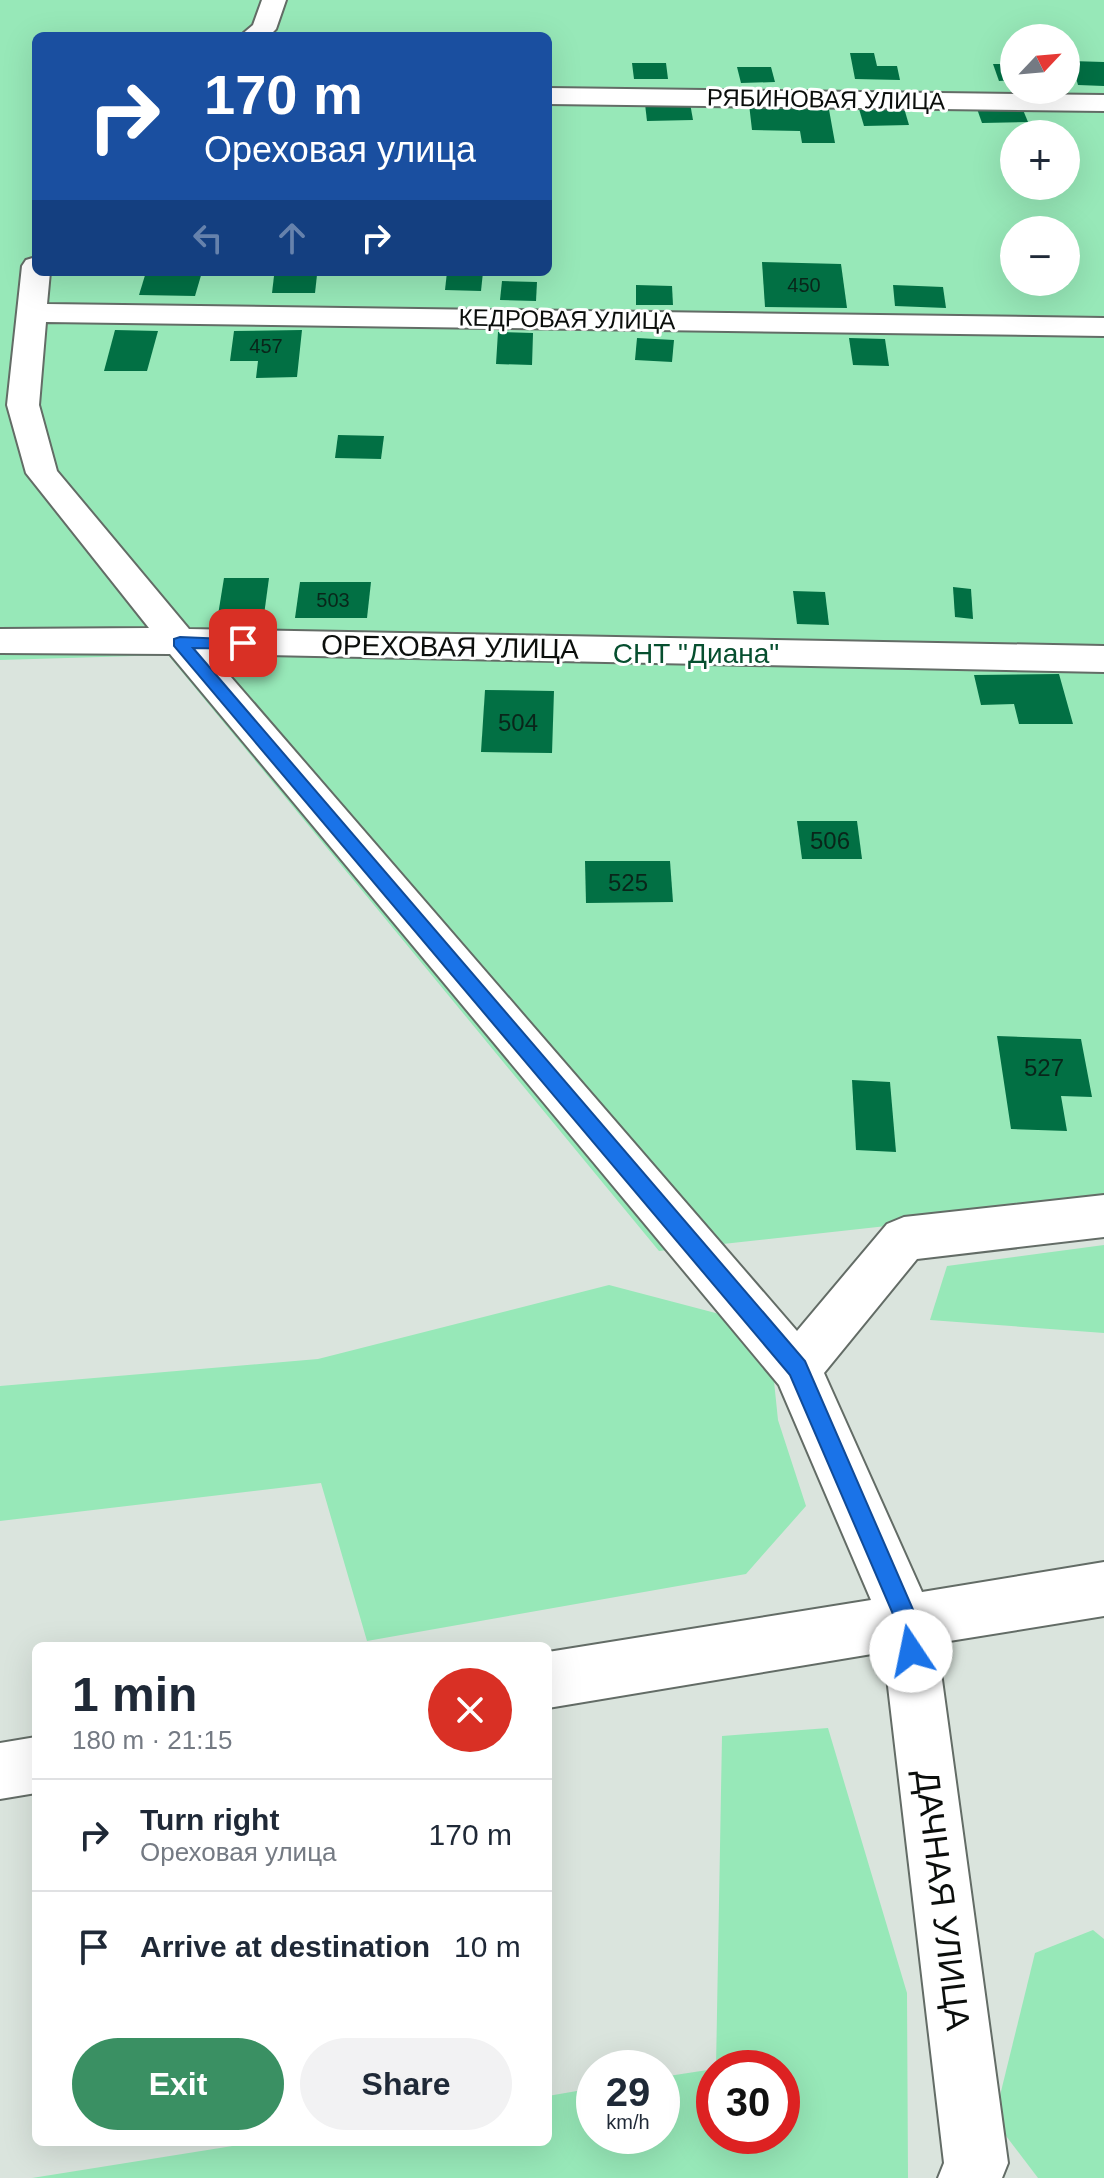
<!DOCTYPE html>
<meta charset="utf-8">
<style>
body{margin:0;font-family:Arial,sans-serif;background:#f2f2f3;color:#1f2937;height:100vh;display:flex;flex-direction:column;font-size:30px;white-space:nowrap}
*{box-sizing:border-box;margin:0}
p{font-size:26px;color:#747a83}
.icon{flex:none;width:44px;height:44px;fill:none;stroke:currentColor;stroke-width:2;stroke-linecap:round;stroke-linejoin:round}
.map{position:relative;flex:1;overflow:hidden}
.details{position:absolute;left:32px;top:1642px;width:520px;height:504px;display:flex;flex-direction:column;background:#fff;border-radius:12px;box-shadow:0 8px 32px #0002}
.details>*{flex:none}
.guide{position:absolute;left:32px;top:32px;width:520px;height:244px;border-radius:12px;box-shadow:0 8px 32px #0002;background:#1a4fa0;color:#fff;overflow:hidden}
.needle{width:52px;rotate:64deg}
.tools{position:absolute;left:1000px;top:24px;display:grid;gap:16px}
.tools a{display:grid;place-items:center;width:80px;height:80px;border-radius:50%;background:#fff;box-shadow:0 8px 32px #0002;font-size:40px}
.speed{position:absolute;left:576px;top:2050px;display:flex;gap:16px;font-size:40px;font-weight:700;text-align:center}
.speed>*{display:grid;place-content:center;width:104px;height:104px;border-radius:50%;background:#fff;box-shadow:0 8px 32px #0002;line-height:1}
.speed small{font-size:20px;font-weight:400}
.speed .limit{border:12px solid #d22;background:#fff;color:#111}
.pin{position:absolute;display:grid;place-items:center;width:68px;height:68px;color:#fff;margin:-34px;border-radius:16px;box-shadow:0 4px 12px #0006}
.me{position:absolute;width:88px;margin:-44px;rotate:349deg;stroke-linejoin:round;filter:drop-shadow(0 0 6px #0008)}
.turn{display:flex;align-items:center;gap:28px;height:168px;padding:0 40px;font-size:36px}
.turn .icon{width:104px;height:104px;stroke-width:2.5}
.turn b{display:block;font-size:56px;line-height:68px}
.lanes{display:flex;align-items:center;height:76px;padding:0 40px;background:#0003;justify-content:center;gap:40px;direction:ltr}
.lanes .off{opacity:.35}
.round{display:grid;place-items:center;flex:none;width:84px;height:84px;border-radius:42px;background:#f2f2f3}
.summary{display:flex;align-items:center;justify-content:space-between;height:136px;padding:0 40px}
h1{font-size:48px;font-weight:700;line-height:60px}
.cta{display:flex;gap:16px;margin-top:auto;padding:16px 40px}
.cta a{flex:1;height:92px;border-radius:48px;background:#3a9063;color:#fff;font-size:32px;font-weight:700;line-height:92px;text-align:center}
.cta a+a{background:#f2f2f3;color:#1f2937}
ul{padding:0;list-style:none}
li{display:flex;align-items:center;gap:24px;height:112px;padding:0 40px;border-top:2px solid #e0e1e3}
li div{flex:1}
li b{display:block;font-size:30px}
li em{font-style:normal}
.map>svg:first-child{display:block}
</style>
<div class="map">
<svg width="1104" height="2178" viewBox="0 0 1104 2178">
<rect width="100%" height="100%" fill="#dae4dd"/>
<!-- green -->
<g fill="#97e8b8" fill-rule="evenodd">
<path d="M 0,0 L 1104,0 L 1104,1202 L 659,1251 L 168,655 L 0,660 ZM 36,36 L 548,36 L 548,272 L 36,272 ZM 1014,38 L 1066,38 L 1066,90 L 1014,90 ZM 1014,134 L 1066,134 L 1066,186 L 1014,186 ZM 1014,230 L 1066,230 L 1066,282 L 1014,282 Z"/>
<path d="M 1104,1245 L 1104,1333 L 930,1320 L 947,1266 Z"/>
<path d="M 609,1285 L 746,1321 L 771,1352 L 778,1420 L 806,1506 L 746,1574 L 367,1641 L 321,1483 L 0,1521 L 0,1386 L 318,1359 Z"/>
<path d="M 828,1728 L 907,1993 L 908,2178 L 32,2178 L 257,2142 L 548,2142 L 548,2096 L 594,2088 L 594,2136 L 662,2136 L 662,2077 L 714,2069 L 714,2136 L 782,2136 L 782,2068 L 716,2068 L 722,1736 Z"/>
<path d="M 1093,1930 L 1104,1939 L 1104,2178 L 1038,2178 L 994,2120 L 1035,1953 Z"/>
</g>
<!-- building -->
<g fill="#027044">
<path d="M 850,53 L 874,53 L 877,66 L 897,66 L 900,80 L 855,79 Z"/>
<path d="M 1071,61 L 1104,62 L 1104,86 L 1078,85 Z"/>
<path d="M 632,63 L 666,63 L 668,79 L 634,79 Z"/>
<path d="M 993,64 L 1014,64 L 1014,80 L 999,81 Z"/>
<path d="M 737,67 L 771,67 L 775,82 L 741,83 Z"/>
<path d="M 690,103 L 693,120 L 647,121 L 645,104 Z"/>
<path d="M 749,104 L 828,104 L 835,143 L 802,143 L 800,131 L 752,130 Z"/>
<path d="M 1021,105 L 1028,122 L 982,123 L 976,106 Z"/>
<path d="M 904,108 L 909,125 L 864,126 L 859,109 Z"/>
<path d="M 762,262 L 841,264 L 847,308 L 765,307 Z"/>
<path d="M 146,272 L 202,272 L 195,296 L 139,295 Z"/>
<path d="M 447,272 L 483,272 L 481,291 L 445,290 Z"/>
<path d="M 317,275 L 315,293 L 272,293 L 274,276 Z"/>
<path d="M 502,281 L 537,282 L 536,301 L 500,300 Z"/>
<path d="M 636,285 L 672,286 L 673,305 L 636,305 Z"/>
<path d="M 893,285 L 943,287 L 946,308 L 895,306 Z"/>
<path d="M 115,330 L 158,331 L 147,371 L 104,371 Z"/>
<path d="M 302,330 L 297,377 L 256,378 L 258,361 L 230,361 L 234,331 Z"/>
<path d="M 498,332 L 533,333 L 532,365 L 496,364 Z"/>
<path d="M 637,338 L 674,340 L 672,362 L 635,360 Z"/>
<path d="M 849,338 L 885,339 L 889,366 L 853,365 Z"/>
<path d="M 338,435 L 384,436 L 381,459 L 335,458 Z"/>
<path d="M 224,578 L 269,578 L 264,615 L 218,615 Z"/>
<path d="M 300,582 L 371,582 L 367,618 L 295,618 Z"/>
<path d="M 953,587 L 971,589 L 973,619 L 955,617 Z"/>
<path d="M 793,591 L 825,592 L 829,625 L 797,624 Z"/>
<path d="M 1059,674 L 1073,724 L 1019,724 L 1014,704 L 981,705 L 974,675 Z"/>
<path d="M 485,690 L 554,691 L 552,753 L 481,752 Z"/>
<path d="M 797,821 L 857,821 L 862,859 L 802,859 Z"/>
<path d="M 585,861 L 670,861 L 673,902 L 586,903 Z"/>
<path d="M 997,1036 L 1081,1039 L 1092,1097 L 1061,1096 L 1067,1131 L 1011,1129 Z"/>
<path d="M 852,1080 L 890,1082 L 896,1152 L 856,1150 Z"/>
</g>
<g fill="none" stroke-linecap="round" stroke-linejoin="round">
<defs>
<g id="minor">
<path d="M 262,0 L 286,0 L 276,29 L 269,36 L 240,36 L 253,25 Z"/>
<path d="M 548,88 L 1104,95 L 1104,111 L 548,104 Z"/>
<path d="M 36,257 L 36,272 L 50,272 L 47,304 L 1104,318 L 1104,336 L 46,322 L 39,405 L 57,471 L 189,629 L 1104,646 L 1104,672 L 211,654 L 797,1331 L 887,1224 L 904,1217 L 1104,1195 L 1104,1237 L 917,1259 L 824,1373 L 922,1592 L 1104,1562 L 1104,1616 L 937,1643 L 1008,2163 L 1002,2178 L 938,2178 L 944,2163 L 884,1652 L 548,1708 L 548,1652 L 871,1600 L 779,1385 L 170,654 L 0,653 L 0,629 L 149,628 L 26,473 L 7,405 L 22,266 L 26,260 Z"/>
<path d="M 36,1737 L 36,1793 L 0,1799 L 0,1743 Z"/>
</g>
</defs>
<!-- minor casing -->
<use href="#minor" stroke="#636c66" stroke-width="4"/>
<!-- minor -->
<use href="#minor" fill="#fff" fill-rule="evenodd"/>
</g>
<!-- route -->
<path fill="#1a73e8" stroke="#114b97" stroke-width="2" d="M 180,637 L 249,640 L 251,643 L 243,649 L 193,648 L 805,1361 L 918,1621 L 922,1651 L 919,1659 L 911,1662 L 903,1659 L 896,1621 L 790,1375 L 174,646 L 174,639 Z"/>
<g text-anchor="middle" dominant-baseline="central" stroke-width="6" stroke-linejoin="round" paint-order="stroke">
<!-- far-number labels -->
<g font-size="20" fill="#09261a">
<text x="804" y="285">450</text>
<text x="266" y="346">457</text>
<text x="333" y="600">503</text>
</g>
<!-- far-street labels -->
<g font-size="24" fill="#0b0e0c" stroke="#fff">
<text transform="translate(826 99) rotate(1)">РЯБИНОВАЯ УЛИЦА</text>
<text transform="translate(567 319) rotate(1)">КЕДРОВАЯ УЛИЦА</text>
</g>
<!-- number labels -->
<g font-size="24" fill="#09261a">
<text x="518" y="722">504</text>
<text x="830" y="840">506</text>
<text x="628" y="882">525</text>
<text x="1044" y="1067">527</text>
</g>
<!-- street labels -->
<g font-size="28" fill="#0b0e0c" stroke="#fff">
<text transform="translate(450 647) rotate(1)">ОРЕХОВАЯ УЛИЦА</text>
</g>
<!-- park labels -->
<g font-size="28" fill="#064f2f" stroke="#fff">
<text x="696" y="653">СНТ "Диана"</text>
</g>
<!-- near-street labels -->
<g font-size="34" fill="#0b0e0c" stroke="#fff">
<text transform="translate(943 1900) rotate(83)">ДАЧНАЯ УЛИЦА</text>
</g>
</g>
</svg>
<div class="tools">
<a><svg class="needle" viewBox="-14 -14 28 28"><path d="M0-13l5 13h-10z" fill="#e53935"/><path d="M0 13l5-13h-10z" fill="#747a83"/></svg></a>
<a>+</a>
<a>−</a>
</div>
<div class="speed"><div>29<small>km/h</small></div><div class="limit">30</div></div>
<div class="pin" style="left:243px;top:643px;background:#d93025"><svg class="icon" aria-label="arrive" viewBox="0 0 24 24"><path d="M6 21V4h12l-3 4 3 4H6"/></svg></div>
<svg class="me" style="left:911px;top:1651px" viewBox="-20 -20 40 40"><circle r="19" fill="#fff"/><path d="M0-13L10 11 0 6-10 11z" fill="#1a73e8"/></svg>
<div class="guide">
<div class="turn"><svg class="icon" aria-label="right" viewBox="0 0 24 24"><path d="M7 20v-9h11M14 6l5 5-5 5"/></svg><div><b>170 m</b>Ореховая улица</div></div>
<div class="lanes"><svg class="icon off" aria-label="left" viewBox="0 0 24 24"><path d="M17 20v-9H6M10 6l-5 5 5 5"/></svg><svg class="icon off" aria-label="ahead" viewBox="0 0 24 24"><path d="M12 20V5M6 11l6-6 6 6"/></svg><svg class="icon" aria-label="right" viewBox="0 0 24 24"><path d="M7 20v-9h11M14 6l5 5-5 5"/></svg></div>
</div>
<section class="details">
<div class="summary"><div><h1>1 min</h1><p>180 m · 21:15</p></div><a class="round" style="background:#d93025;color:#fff"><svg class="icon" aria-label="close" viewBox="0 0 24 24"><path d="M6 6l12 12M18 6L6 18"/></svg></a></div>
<ul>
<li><svg class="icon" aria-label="right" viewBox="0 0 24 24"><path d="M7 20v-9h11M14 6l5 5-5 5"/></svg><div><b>Turn right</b><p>Ореховая улица</p></div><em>170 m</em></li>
<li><svg class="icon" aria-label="arrive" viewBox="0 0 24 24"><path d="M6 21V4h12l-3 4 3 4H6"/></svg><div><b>Arrive at destination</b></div><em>10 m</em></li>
</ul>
<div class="cta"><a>Exit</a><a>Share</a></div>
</section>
</div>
